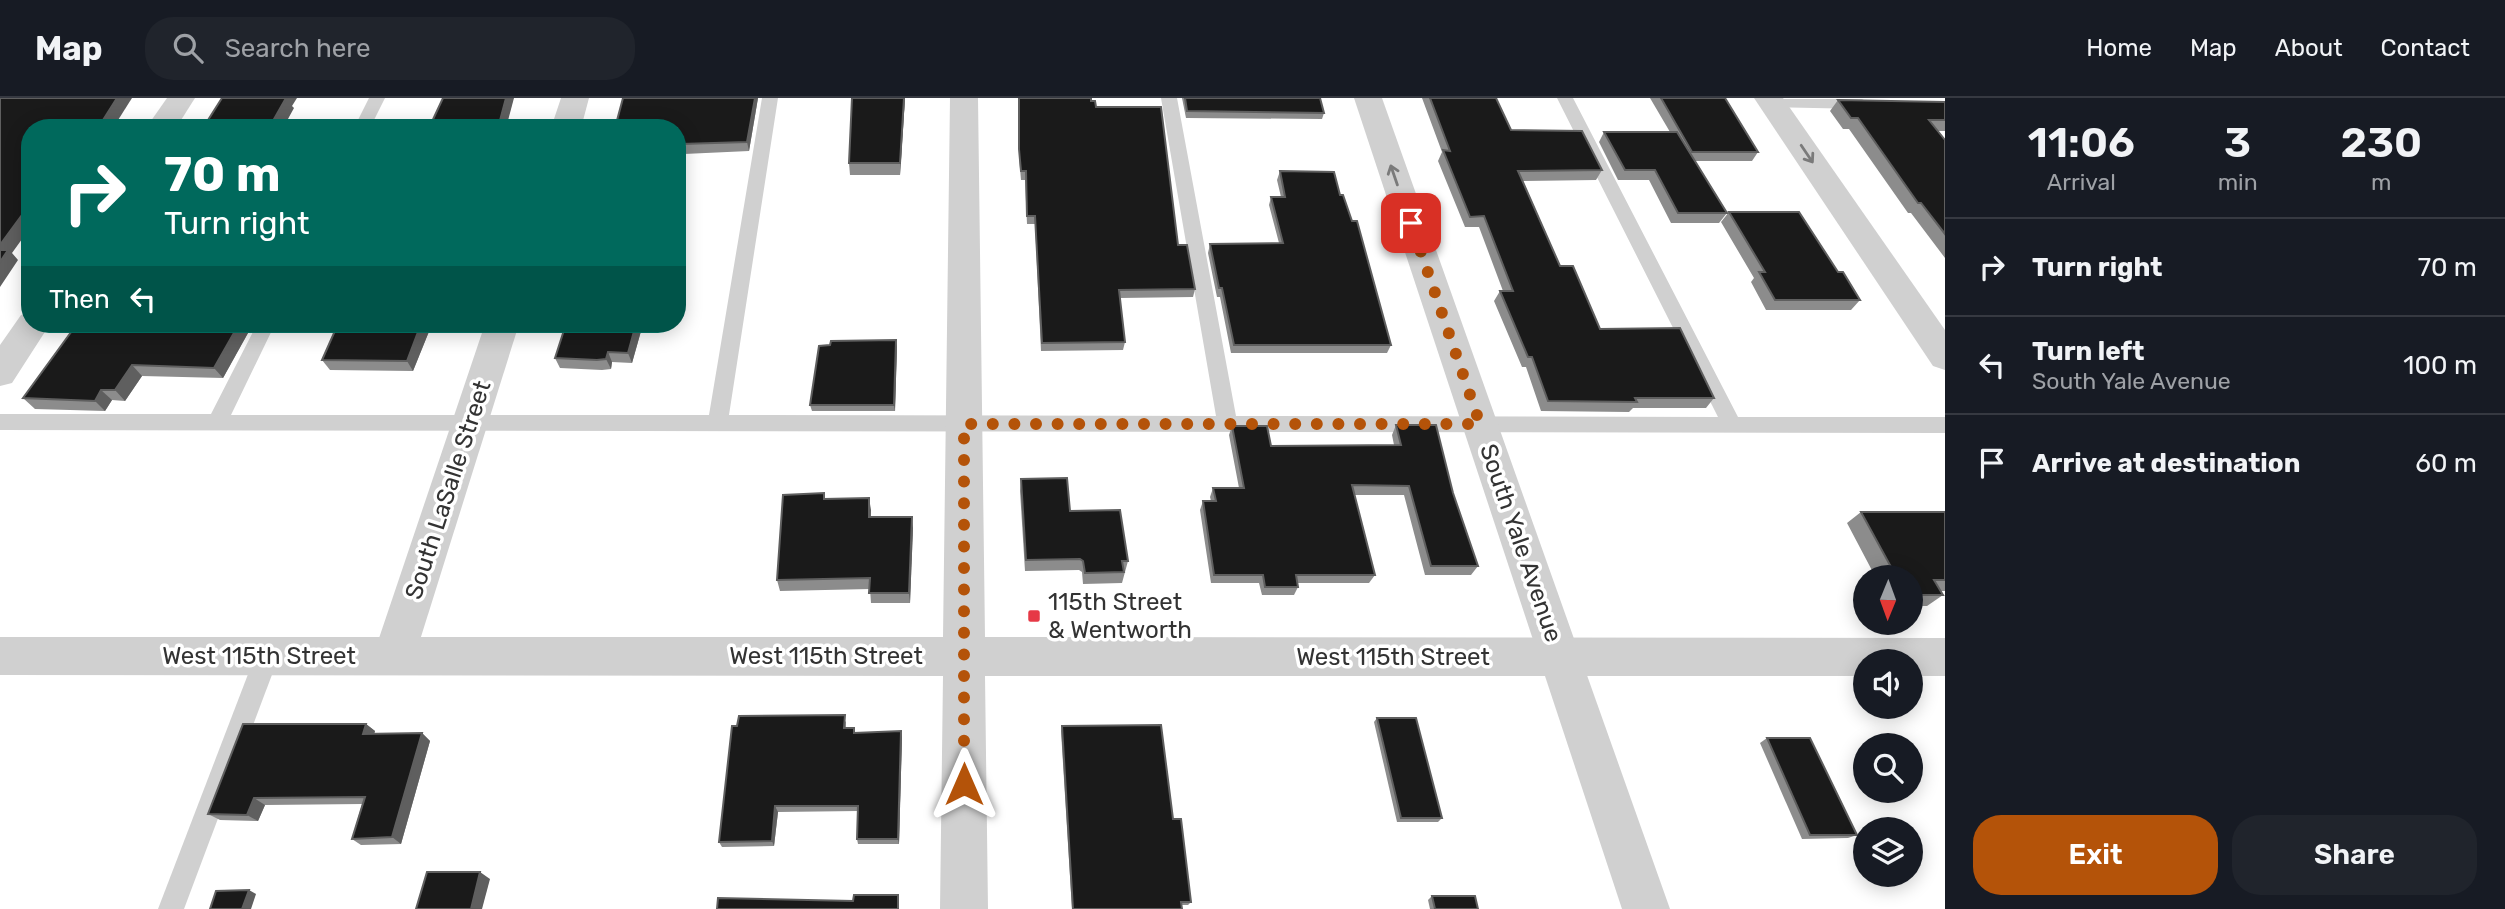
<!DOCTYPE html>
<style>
body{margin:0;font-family:Rubik,sans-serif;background:#20242c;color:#f1f3f6;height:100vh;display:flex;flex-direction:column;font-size:26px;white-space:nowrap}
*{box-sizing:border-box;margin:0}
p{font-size:23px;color:#9ea1a6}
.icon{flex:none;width:38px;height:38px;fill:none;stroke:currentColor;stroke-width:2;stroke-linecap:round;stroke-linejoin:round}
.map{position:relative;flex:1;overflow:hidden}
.side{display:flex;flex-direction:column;background:#171b24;width:560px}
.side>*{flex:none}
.hud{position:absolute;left:21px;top:21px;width:665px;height:214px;border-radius:28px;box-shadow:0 4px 18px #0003;background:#00695c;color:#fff;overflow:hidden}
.needle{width:46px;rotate:181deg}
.controls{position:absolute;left:1853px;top:467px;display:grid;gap:14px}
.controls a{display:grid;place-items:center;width:70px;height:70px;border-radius:50%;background:#171b24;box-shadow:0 4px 18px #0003;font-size:35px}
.pin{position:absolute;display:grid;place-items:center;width:60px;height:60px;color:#fff;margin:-30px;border-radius:14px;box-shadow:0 4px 10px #0006}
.me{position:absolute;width:77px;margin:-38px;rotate:0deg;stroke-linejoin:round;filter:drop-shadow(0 0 5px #0008)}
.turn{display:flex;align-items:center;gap:24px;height:147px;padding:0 28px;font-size:32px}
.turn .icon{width:91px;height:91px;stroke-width:2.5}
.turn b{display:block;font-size:49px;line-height:60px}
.then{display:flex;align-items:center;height:66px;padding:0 28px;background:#0003;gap:14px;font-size:26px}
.eta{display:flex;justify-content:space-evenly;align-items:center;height:119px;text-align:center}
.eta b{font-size:42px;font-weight:600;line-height:49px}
.button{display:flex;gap:14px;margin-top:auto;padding:14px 28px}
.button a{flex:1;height:80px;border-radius:28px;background:#b45309;color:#fff;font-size:28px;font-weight:600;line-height:80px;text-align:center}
.button a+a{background:#20242c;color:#f1f3f6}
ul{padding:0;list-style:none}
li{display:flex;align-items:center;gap:21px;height:98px;padding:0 28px;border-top:2px solid #363941}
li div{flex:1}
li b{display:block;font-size:26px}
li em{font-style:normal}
header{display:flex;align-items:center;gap:42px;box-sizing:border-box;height:98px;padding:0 35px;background:#171b24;border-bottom:2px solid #363941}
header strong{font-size:33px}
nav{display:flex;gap:38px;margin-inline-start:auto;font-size:24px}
.search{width:490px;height:63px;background:#20242c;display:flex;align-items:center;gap:18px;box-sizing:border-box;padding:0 24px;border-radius:28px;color:#9ea1a6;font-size:26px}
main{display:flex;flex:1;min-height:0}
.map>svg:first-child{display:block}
</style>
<header>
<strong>Map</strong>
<div class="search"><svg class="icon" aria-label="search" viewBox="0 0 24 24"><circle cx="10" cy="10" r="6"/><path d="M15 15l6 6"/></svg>Search here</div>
<nav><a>Home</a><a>Map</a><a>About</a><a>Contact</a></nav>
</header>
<main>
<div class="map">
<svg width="1945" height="811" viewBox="0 0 1945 811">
<rect width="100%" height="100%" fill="#fff"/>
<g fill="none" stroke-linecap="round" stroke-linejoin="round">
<!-- service -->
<g fill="#d0d0d0" fill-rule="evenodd">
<path d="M 369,0 L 385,0 L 370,30 L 354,30 Z"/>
<path d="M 762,0 L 778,0 L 729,317 L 1216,318 L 1161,0 L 1177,0 L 1236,318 L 1718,319 L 1557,0 L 1573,0 L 1738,319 L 1945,319 L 1945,335 L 0,332 L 0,316 L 211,316 L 257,226 L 275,226 L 231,317 L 709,317 Z"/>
<path d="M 1773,1 L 1862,1 L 1870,6 L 1862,11 L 1767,9 L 1765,6 Z"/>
<path d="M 267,548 L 275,551 L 279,558 L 184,811 L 158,811 L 255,558 L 259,551 Z"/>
</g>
<!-- minor -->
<g fill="#d0d0d0" fill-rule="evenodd">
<path d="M 167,0 L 195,0 L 176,30 L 146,30 Z"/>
<path d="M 561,0 L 589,0 L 581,30 L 551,30 Z"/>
<path d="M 1354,0 L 1382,0 L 1670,811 L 1622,811 Z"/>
<path d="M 1754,0 L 1783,0 L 1945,232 L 1945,272 L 1933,268 Z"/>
<path d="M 30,214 L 30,226 L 50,226 L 12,285 L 0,288 L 0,247 L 21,217 Z"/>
<path d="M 485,226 L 519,226 L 415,558 L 409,572 L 394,577 L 379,572 L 373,558 Z"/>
</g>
<!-- tertiary -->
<path fill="#d0d0d0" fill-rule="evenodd" d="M 950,0 L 978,0 L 985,539 L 1945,540 L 1945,578 L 1911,578 L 1911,564 L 1866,564 L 1866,578 L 985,578 L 988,811 L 940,811 L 943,578 L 0,577 L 0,539 L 943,539 Z"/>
</g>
<!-- wall -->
<g fill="#8c8c8c">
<path d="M 623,0 L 758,0 L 749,53 L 684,56 Z"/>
<path d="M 905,0 L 900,77 L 850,77 L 849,65 Z"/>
<path d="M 1019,0 L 1091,3 L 1096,9 L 1178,147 L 1195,191 L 1193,199 L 1120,200 L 1125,244 L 1123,252 L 1041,253 L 1035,126 L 1027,126 L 1025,82 L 1021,82 L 1019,59 Z"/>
<path d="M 1182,0 L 1320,0 L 1324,15 L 1322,21 L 1186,20 Z"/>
<path d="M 1422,0 L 1496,0 L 1511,32 L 1602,72 L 1596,82 L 1523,83 L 1560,168 L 1600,231 L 1714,300 L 1706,310 L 1633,310 L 1629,314 L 1541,313 L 1526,269 L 1522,269 L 1494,203 L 1500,193 L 1503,193 L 1479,129 L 1465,129 L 1438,63 L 1442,54 Z"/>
<path d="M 1650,0 L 1725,0 L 1758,54 L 1752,63 L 1695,63 L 1727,115 L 1719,125 L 1671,125 L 1649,82 L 1618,82 L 1599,44 L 1604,34 L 1670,34 Z"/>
<path d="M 1838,2 L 1945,4 L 1945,33 L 1938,33 L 1945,42 L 1945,160 L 1911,115 L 1908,115 L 1849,31 L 1843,31 L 1830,13 Z"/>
<path d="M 1280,73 L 1340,97 L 1391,247 L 1387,255 L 1231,255 L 1220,199 L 1217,199 L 1208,155 L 1210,146 L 1279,145 L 1269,107 L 1271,99 L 1281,99 L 1277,82 Z"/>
<path d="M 1729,114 L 1838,174 L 1860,202 L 1851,212 L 1766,212 L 1751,184 L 1754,180 L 1721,124 Z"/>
<path d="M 253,226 L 223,280 L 142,278 L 125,303 L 112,302 L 105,313 L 35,311 L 23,300 Z"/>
<path d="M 432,226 L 413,273 L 330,272 L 322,262 Z"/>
<path d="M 643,226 L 632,265 L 612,264 L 611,271 L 602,272 L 560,270 L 555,260 Z"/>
<path d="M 830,247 L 897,248 L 895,313 L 812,313 L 810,307 Z"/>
<path d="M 1396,327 L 1453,395 L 1478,468 L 1471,477 L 1425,477 L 1404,397 L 1354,397 L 1375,477 L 1369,485 L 1298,485 L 1298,489 L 1294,497 L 1262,497 L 1259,485 L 1211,485 L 1200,412 L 1203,403 L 1211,403 L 1210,399 L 1213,390 L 1239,390 L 1229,337 L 1232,328 L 1271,348 L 1394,347 L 1392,337 Z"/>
<path d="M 1021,381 L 1070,413 L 1128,463 L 1122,485 L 1083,486 L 1082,474 L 1079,472 L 1025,473 L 1020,393 Z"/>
<path d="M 824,395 L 825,401 L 871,412 L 871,419 L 913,430 L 910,505 L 871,505 L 870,491 L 780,493 L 777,482 Z"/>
<path d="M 1861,414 L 1945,414 L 1945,493 L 1940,493 L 1943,497 L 1927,508 L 1911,508 L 1911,480 L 1876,480 L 1847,425 Z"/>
<path d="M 1377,620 L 1442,720 L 1438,724 L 1397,724 L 1374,624 Z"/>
<path d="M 846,623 L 846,630 L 854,630 L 855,635 L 901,633 L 902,639 L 899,746 L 858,746 L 857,741 L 858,713 L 778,714 L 774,748 L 722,749 L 719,744 Z"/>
<path d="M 366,626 L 375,633 L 374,636 L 422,635 L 430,643 L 401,746 L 361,747 L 352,741 L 362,706 L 265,707 L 258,723 L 220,722 L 208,716 Z"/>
<path d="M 1062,628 L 1173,721 L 1191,804 L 1188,807 L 1181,807 L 1182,811 L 1072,811 L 1061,633 Z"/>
<path d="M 1767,640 L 1857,737 L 1848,740 L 1802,741 L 1760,645 Z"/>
<path d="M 1432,798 L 1478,811 L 1430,811 L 1428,802 Z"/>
</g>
<!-- shaded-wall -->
<g fill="#5f5f5f">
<path d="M 117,0 L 132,0 L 113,30 L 98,30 Z"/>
<path d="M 285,0 L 297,0 L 292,8 L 294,10 L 283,30 L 269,30 Z"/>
<path d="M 506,0 L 514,0 L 506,30 L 498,30 Z"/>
<path d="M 755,0 L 758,0 L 749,53 L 747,44 Z"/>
<path d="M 904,0 L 905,0 L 900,77 L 900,65 Z"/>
<path d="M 681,46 L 684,56 L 677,88 L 677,66 Z"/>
<path d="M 30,106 L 30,130 L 12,155 L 18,162 L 0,189 L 0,147 Z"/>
<path d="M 239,226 L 253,226 L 223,280 L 214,270 Z"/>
<path d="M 421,226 L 432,226 L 413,273 L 407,263 Z"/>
<path d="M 636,226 L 643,226 L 632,265 L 628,255 Z"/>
<path d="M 896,242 L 897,248 L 895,313 L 894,307 Z"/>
<path d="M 608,254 L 612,264 L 611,271 L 606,261 Z"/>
<path d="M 132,267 L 142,278 L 125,303 L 115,292 Z"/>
<path d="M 101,292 L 112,302 L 105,313 L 95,303 Z"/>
<path d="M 869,400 L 871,412 L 870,430 L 869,419 Z"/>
<path d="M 912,419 L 913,430 L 910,505 L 909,495 Z"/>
<path d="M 366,626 L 375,633 L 372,643 L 363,636 Z"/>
<path d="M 901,633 L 902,639 L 899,746 L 898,741 Z"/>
<path d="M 422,635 L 430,643 L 401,746 L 392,739 Z"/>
<path d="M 254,700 L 265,707 L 258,723 L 247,717 Z"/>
<path d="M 775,708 L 778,714 L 774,748 L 772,743 Z"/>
<path d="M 480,774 L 490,781 L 482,811 L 471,811 Z"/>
<path d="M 249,792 L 256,796 L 251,811 L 242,811 Z"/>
</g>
<!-- building -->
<g fill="#1a1a1a" stroke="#5f5f5f" stroke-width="2">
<path d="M 0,0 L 117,0 L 98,30 L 30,30 L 30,106 L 0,147 Z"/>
<path d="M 222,0 L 286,0 L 269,30 L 203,30 Z"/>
<path d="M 443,0 L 506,0 L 498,30 L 429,30 Z"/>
<path d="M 623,0 L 755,0 L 747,44 L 681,46 L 677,66 L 677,30 L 615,30 Z"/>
<path d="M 852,0 L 904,0 L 900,65 L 849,65 Z"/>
<path d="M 1019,0 L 1091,0 L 1091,3 L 1095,3 L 1096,9 L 1161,9 L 1178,147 L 1187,147 L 1195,191 L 1119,192 L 1125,244 L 1042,245 L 1035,118 L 1027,118 L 1026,73 L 1021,73 L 1019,51 Z"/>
<path d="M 1185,0 L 1320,0 L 1324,15 L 1187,13 Z"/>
<path d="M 1430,0 L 1496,0 L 1511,32 L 1582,33 L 1602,72 L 1518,73 L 1560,168 L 1573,168 L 1600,231 L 1680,230 L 1714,300 L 1635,300 L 1637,304 L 1548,303 L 1532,259 L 1528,259 L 1500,193 L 1513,193 L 1484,118 L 1470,119 L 1443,52 L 1450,53 Z"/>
<path d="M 1661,0 L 1725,0 L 1758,54 L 1692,54 Z"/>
<path d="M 1838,2 L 1945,4 L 1945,22 L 1929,22 L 1945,42 L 1945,136 L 1921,105 L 1918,105 L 1858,20 L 1851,20 Z"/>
<path d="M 1604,34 L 1677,34 L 1727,115 L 1678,115 L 1655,72 L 1625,72 Z"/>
<path d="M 1280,73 L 1334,74 L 1340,97 L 1343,97 L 1352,123 L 1357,123 L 1391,247 L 1234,247 L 1222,190 L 1219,190 L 1210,146 L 1283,145 L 1271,99 L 1285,99 Z"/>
<path d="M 1729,114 L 1799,114 L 1838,174 L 1843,174 L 1860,202 L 1775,202 L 1759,174 L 1765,174 Z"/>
<path d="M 0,152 L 8,152 L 0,164 Z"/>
<path d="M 77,226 L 239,226 L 214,270 L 132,267 L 115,292 L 101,292 L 95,303 L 23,300 Z"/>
<path d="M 338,226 L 421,226 L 407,263 L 322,262 Z"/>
<path d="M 566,226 L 636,226 L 628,255 L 608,254 L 606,261 L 597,262 L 555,260 Z"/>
<path d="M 896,242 L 894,307 L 810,307 L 819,248 L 830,247 L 831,243 Z"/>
<path d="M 1396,327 L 1436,327 L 1453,395 L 1478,468 L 1431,468 L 1409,388 L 1352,387 L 1375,477 L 1296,477 L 1298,489 L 1265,489 L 1263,477 L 1214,477 L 1203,403 L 1216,403 L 1213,390 L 1244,390 L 1232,328 L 1267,328 L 1271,348 L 1401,347 Z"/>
<path d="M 1067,380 L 1070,413 L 1120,412 L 1128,463 L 1122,463 L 1124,474 L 1085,475 L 1083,463 L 1080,461 L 1026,462 L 1021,381 Z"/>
<path d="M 824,395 L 824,401 L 869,400 L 869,419 L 912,419 L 909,495 L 869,495 L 870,480 L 777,482 L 783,397 Z"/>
<path d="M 1861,414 L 1945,414 L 1945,482 L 1934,482 L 1943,497 L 1911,497 L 1911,480 L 1897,480 Z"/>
<path d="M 845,617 L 844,630 L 854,630 L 854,635 L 901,633 L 898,741 L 857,741 L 858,708 L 775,708 L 772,743 L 719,744 L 732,628 L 737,628 L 739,618 Z"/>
<path d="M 1377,620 L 1416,620 L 1442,720 L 1401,720 Z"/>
<path d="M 243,626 L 366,626 L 363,636 L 422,635 L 392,739 L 352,741 L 365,699 L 254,700 L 247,717 L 208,716 Z"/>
<path d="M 1161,627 L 1173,721 L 1181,721 L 1191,804 L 1181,804 L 1182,811 L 1073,811 L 1062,628 Z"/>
<path d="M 1767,640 L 1810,640 L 1857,737 L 1810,737 Z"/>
<path d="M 427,774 L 480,774 L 471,811 L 416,811 Z"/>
<path d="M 249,792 L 242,811 L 210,811 L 216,793 Z"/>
<path d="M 854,797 L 898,797 L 898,811 L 717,811 L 718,800 L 853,803 Z"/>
<path d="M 1432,798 L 1475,798 L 1478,811 L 1435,811 Z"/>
</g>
<!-- one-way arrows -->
<defs><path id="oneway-shaft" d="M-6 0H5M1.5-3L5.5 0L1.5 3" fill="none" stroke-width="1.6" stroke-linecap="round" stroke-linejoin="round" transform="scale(1.75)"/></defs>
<g stroke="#7a7a7a">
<use href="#oneway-shaft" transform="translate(1807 56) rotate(56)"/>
<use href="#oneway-shaft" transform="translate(1394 77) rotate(-109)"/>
</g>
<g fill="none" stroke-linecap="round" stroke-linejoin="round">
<!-- route -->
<path stroke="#b45309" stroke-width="12" stroke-dasharray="0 21.6" d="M 964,686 L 964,326 L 1480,326 L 1411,125"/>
</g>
<!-- markers -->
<rect fill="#e63946" stroke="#fff" stroke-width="2.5" x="1027" y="511" width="14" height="14" rx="3.5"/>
<g text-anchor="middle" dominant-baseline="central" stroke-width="7" stroke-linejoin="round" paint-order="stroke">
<!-- street labels -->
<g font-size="24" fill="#333" stroke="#fff">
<text transform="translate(448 392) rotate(-72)">South LaSalle Street</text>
<text transform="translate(1521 445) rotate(71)">South Yale Avenue</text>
<text x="259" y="558">West 115th Street</text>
<text x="826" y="558">West 115th Street</text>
<text x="1393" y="559">West 115th Street</text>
</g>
<!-- poi labels -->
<g font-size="24" fill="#333" stroke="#fff" text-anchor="start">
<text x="1048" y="504">115th Street<tspan x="1048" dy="28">&amp; Wentworth</tspan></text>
</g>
</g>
</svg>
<div class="controls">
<a><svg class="needle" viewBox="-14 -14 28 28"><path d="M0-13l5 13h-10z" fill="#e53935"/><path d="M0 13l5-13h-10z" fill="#9ea1a6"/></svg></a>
<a><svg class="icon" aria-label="sound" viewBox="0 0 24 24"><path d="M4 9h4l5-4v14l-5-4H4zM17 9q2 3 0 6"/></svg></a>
<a><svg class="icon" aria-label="search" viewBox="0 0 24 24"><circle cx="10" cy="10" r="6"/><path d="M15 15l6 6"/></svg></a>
<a><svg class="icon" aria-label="layers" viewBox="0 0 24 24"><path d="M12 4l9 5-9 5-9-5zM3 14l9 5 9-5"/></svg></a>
</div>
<div class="pin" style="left:1411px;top:125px;background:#d93025"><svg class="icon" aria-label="arrive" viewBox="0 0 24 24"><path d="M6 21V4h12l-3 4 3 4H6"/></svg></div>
<svg class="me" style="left:964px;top:686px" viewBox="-20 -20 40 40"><path d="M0-17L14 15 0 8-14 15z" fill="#b45309" stroke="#fff" stroke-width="4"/></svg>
<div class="hud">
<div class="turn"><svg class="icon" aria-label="right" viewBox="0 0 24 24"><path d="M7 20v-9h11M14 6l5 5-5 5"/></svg><div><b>70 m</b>Turn right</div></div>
<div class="then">Then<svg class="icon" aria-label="left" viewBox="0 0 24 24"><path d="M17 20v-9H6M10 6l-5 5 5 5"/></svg></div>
</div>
</div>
<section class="side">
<div class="eta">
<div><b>11:06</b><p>Arrival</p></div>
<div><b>3</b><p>min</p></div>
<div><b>230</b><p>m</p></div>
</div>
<ul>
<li><svg class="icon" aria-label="right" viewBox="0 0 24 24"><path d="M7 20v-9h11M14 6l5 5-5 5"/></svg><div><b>Turn right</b></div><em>70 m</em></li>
<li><svg class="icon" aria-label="left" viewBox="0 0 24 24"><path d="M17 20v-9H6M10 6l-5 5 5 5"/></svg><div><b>Turn left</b><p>South Yale Avenue</p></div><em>100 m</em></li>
<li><svg class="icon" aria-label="arrive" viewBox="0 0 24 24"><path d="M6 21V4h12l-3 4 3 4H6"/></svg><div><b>Arrive at destination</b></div><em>60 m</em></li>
</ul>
<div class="button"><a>Exit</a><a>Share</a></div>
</section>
</main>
